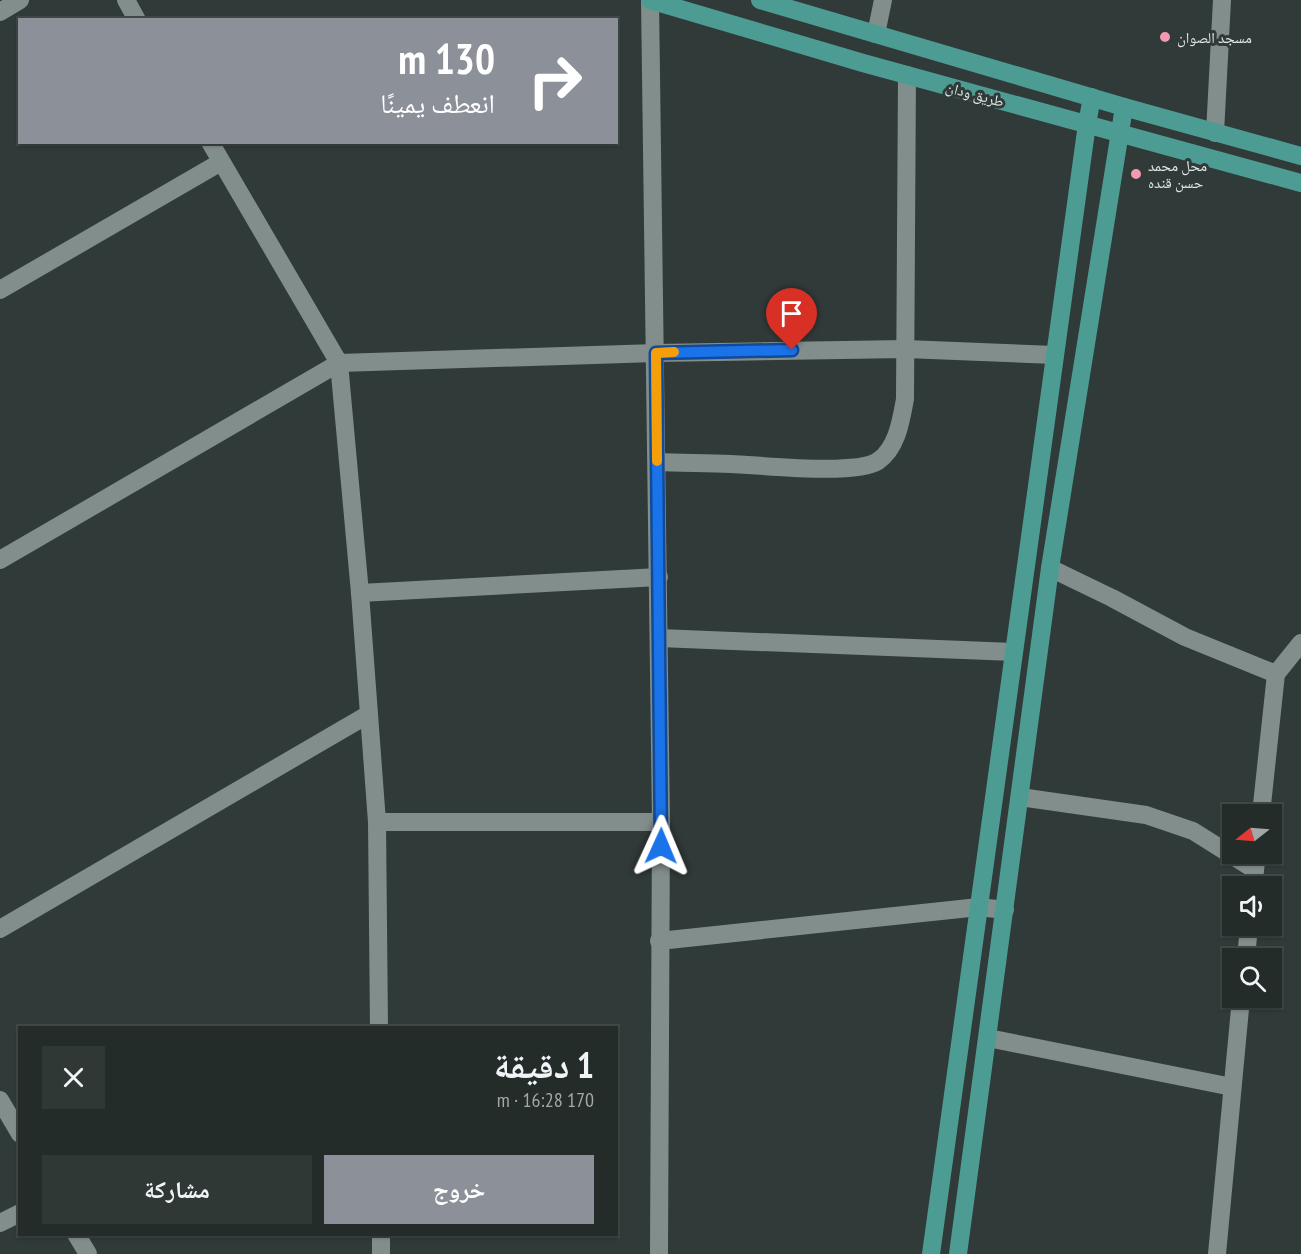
<!DOCTYPE html>
<html lang="ar">
<meta charset="utf-8">
<style>
body{margin:0;font-family:"PT Sans Narrow","Noto Naskh Arabic",sans-serif;background:#303836;color:#f1f3f6;direction:rtl;height:100vh;display:flex;flex-direction:column;font-size:22px;white-space:nowrap}
*{box-sizing:border-box;margin:0}
p{font-size:20px;color:#a3a7a8}
.icon{flex:none;width:33px;height:33px;fill:none;stroke:currentColor;stroke-width:2;stroke-linecap:round;stroke-linejoin:round}
.map{position:relative;flex:1;overflow:hidden;direction:ltr}
.details{position:absolute;left:18px;top:1026px;width:600px;height:210px;display:flex;flex-direction:column;background:#242c2a;border-radius:0px;box-shadow:0 2px 4px #0004,0 0 0 2px #414847;direction:rtl}
.details>*{flex:none}
.guide{position:absolute;left:18px;top:18px;width:600px;height:126px;border-radius:0px;box-shadow:0 2px 4px #0004,0 0 0 2px #414847;direction:rtl;background:#8c9099;color:#fff;overflow:hidden}
.needle{width:39px;rotate:253deg}
.fabs{position:absolute;left:1222px;top:804px;display:grid;gap:12px}
.fabs a{display:grid;place-items:center;width:60px;height:60px;border-radius:0px;background:#242c2a;box-shadow:0 2px 4px #0004,0 0 0 2px #414847;font-size:30px}
.pin{position:absolute;display:grid;place-items:center;width:51px;height:51px;color:#fff;margin:-62px -26px;border-radius:50% 50% 50% 0;rotate:-45deg;box-shadow:0 0 6px #0007}
.pin .icon{rotate:45deg}
.me{position:absolute;width:66px;margin:-33px;rotate:1deg;stroke-linejoin:round;filter:drop-shadow(0 0 4px #0008)}
.turn{display:flex;align-items:center;gap:21px;height:126px;padding:0 24px;font-size:27px}
.turn .icon{width:78px;height:78px;stroke-width:2.5}
.turn b{display:block;font-size:42px;line-height:51px}
.round{display:grid;place-items:center;flex:none;width:63px;height:63px;border-radius:0px;background:#303836}
.headline{display:flex;align-items:center;justify-content:space-between;height:102px;padding:0 24px}
h1{font-size:36px;font-weight:700;line-height:45px}
.primary-button{display:flex;gap:12px;margin-top:auto;padding:12px 24px}
.primary-button a{flex:1;height:69px;border-radius:0px;background:#8c9099;color:#fff;font-size:24px;font-weight:700;line-height:69px;text-align:center}
.primary-button a+a{background:#303836;color:#f1f3f6}
.map>svg:first-child{display:block}
</style>
<div class="map">
<svg width="1301" height="1254" viewBox="0 0 1301 1254">
<rect width="100%" height="100%" fill="#303a38"/>
<g fill="none" stroke-linecap="round" stroke-linejoin="round">
<!-- minor -->
<g stroke="#828e8c" stroke-width="18">
<path d="M 126,0 L 137,20"/>
<path d="M 650,0 L 661,822 L 659,1254"/>
<path d="M 0,12 L 20,0"/>
<path d="M 876,34 L 883,0"/>
<path d="M 1215,133 L 1222,0"/>
<path d="M 210,142 L 339,363 L 656,353 L 906,349 L 1055,355"/>
<path d="M 0,290 L 221,162"/>
<path d="M 657,462 C 682,463 707,463 731,464 C 761,465 856,476 878,461 C 897,448 901,421 905,399 L 907,75"/>
<path d="M 0,560 L 339,363 L 360,593 L 377,822 L 379,1028"/>
<path d="M 1050,568 L 1112,598 L 1185,637 L 1276,674"/>
<path d="M 360,593 L 659,577"/>
<path d="M 659,638 L 1014,652"/>
<path d="M 1020,797 L 1146,815 L 1193,831 L 1255,870"/>
<path d="M 1261,814 L 1276,674 L 1301,643"/>
<path d="M 377,822 L 661,822"/>
<path d="M 1253,886 L 1257,854"/>
<path d="M 0,929 L 369,714"/>
<path d="M 659,941 L 979,907 L 1005,910"/>
<path d="M 1246,958 L 1249,926"/>
<path d="M 988,1038 L 1232,1087"/>
<path d="M 0,1100 L 20,1134"/>
<path d="M 0,1223 L 20,1213"/>
<path d="M 76,1234 L 88,1254"/>
<path d="M 381,1234 L 381,1254"/>
<path d="M 1217,1254 L 1241,998"/>
</g>
<!-- major -->
<g stroke="#4d9c94" stroke-width="18">
<path d="M 650,0 L 863,63 L 1301,183"/>
<path d="M 760,0 L 1124,107 L 1301,156"/>
<path d="M 931,1254 L 1087,124 L 1092,97"/>
<path d="M 958,1254 L 1050,568 L 1124,107"/>
</g>
</g>
<g fill="none" stroke-linecap="round" stroke-linejoin="round">
<defs>
<path id="route" d="M 661,846 L 656,353 L 792,350"/>
</defs>
<!-- route casing -->
<use href="#route" stroke="#114b97" stroke-width="15"/>
<!-- route -->
<use href="#route" stroke="#1a73e8" stroke-width="10"/>
<!-- slow -->
<path stroke="#f59e0b" stroke-width="10" d="M 657,461 L 656,353 L 674,352"/>
</g>
<!-- markers -->
<g fill="#f19ab1" stroke="#303a38" stroke-width="2">
<circle cx="1165" cy="37" r="6"/>
<circle cx="1136" cy="174" r="6"/>
</g>
<g text-anchor="middle" dominant-baseline="central" stroke-width="6" stroke-linejoin="round" paint-order="stroke">
<!-- poi labels -->
<g font-size="15" fill="#e2e8e7" stroke="#303a38" text-anchor="start">
<text x="1177" y="37">مسجد الصوان</text>
<text x="1148" y="165">محل محمد<tspan x="1148" dy="17">حسن قنده</tspan></text>
</g>
<!-- street labels -->
<g font-size="15" fill="#e2e8e7" stroke="#303a38">
<text transform="translate(975 94) rotate(15)">طريق ودان</text>
</g>
</g>
</svg>
<div class="fabs">
<a><svg class="needle" viewBox="-14 -14 28 28"><path d="M0-13l5 13h-10z" fill="#e53935"/><path d="M0 13l5-13h-10z" fill="#a3a7a8"/></svg></a>
<a><svg class="icon" aria-label="sound" viewBox="0 0 24 24"><path d="M4 9h4l5-4v14l-5-4H4zM17 9q2 3 0 6"/></svg></a>
<a><svg class="icon" aria-label="search" viewBox="0 0 24 24"><circle cx="10" cy="10" r="6"/><path d="M15 15l6 6"/></svg></a>
</div>
<div class="pin" style="left:792px;top:350px;background:#d93025"><svg class="icon" aria-label="arrive" viewBox="0 0 24 24"><path d="M6 21V4h12l-3 4 3 4H6"/></svg></div>
<svg class="me" style="left:661px;top:846px" viewBox="-20 -20 40 40"><path d="M0-17L14 15 0 8-14 15z" fill="#1a73e8" stroke="#fff" stroke-width="4"/></svg>
<div class="guide">
<div class="turn"><svg class="icon" aria-label="right" viewBox="0 0 24 24"><path d="M7 20v-9h11M14 6l5 5-5 5"/></svg><div><b>130 m</b>انعطف يمينًا</div></div>
</div>
<section class="details">
<div class="headline"><div><h1>1 دقيقة</h1><p>170 m · 16:28</p></div><a class="round"><svg class="icon" aria-label="close" viewBox="0 0 24 24"><path d="M6 6l12 12M18 6L6 18"/></svg></a></div>
<div class="primary-button"><a>خروج</a><a>مشاركة</a></div>
</section>
</div>
